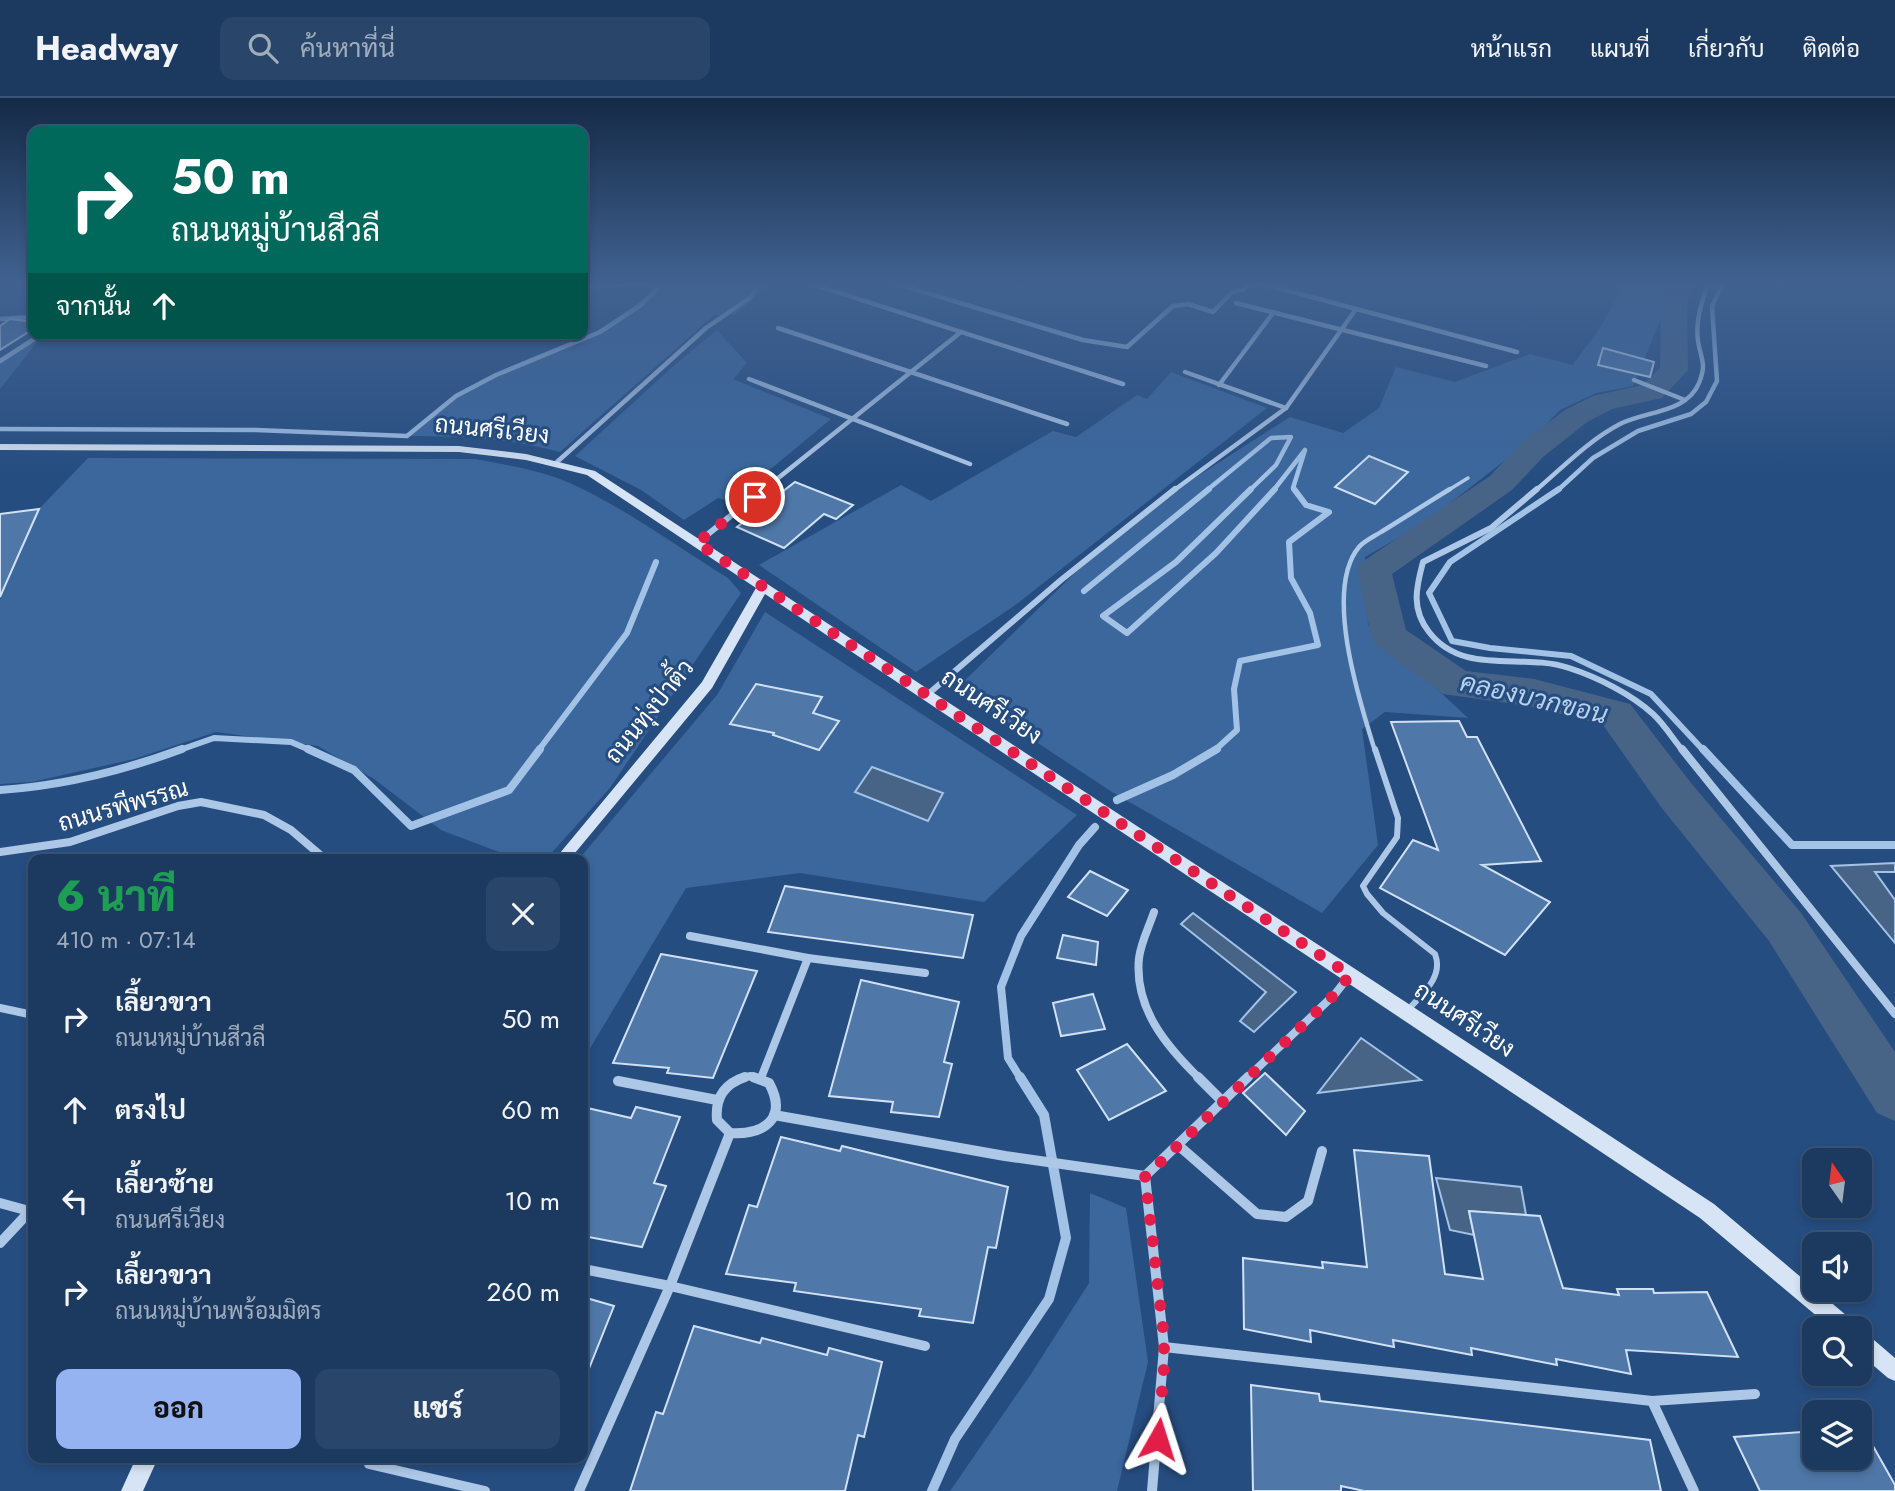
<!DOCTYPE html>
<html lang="th">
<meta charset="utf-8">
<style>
body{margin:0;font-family:Jost,Sarabun,sans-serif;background:#294569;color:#f1f3f6;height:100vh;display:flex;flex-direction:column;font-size:26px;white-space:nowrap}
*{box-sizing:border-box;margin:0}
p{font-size:23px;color:#a0adbd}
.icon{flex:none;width:38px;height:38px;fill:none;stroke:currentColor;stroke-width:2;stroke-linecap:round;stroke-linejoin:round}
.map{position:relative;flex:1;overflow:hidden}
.sheet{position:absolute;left:28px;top:756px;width:560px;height:609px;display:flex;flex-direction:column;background:#1c3a60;border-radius:14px;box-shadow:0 4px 10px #0003,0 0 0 2px #3a5475}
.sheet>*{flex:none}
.top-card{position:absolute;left:28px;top:28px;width:560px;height:214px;border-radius:14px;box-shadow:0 4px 10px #0003,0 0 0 2px #3a5475;background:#00695c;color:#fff;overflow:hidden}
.needle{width:46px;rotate:346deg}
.controls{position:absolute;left:1802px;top:1050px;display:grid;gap:14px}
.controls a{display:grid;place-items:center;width:70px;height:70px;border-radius:14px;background:#1c3a60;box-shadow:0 4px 10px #0003,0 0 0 2px #3a5475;font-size:35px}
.pin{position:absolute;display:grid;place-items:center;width:60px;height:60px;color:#fff;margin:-30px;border:4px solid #fff;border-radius:50%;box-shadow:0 2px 7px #0007}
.me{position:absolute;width:77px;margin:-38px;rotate:6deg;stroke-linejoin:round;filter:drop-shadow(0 0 5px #0008)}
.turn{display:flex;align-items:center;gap:24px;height:147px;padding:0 28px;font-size:32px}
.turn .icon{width:91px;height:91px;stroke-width:2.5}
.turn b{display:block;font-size:49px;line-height:60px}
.then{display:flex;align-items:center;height:66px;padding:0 28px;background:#0003;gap:14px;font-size:26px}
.round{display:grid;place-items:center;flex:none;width:74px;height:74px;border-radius:14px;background:#294569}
.summary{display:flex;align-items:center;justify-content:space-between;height:119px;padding:0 28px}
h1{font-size:42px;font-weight:800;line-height:52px;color:#1e9e55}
.button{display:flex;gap:14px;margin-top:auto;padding:14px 28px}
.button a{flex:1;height:80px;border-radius:14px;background:#95b2f1;color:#111;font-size:28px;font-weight:800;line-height:80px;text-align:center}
.button a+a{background:#294569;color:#f1f3f6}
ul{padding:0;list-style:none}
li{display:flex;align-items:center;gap:21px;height:91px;padding:0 28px}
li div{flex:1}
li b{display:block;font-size:26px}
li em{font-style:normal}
header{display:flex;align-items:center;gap:42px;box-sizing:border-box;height:98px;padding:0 35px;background:#1c3a60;border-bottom:2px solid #3a5475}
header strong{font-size:33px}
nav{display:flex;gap:38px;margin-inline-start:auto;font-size:24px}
.search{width:490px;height:63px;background:#294569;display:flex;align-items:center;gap:18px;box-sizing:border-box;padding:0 24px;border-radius:14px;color:#a0adbd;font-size:26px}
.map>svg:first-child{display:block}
</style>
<header>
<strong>Headway</strong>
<div class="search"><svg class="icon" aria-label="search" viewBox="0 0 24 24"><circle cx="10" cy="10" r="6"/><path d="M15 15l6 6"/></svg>ค้นหาที่นี่</div>
<nav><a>หน้าแรก</a><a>แผนที่</a><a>เกี่ยวกับ</a><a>ติดต่อ</a></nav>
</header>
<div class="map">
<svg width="1895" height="1393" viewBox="0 0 1895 1393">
<rect width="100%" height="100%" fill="#264d80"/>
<!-- green -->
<g fill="#3b679d">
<path d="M 663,185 L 771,185 L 735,217 L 714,217 L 560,354 C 510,340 459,338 407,338 L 456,298 L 496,277 L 600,234 Z"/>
<path d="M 1625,185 L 1676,185 L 1633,288 L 1596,295 L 1560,312 L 1531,342 L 1426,424 L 1365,459 L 1368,527 L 1468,620 L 1385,614 L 1362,631 L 1378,747 L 1322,815 L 1112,694 L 956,591 L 1081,469 L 1179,390 L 1290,319 L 1343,335 L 1379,310 L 1396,269 L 1455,284 L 1530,256 L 1573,267 L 1601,228 Z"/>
<path d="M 717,232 L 747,265 L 733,281 L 831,321 L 731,404 L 718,400 L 684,422 L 641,392 L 575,358 L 679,263 Z"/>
<path d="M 41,239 L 0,291 L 0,263 Z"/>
<path d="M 1171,274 L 1267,310 L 1014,508 L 916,574 L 759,467 L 901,387 L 931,403 L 1053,333 L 1076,339 L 1137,297 L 1147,301 Z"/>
<path d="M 88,360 L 475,361 C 507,367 540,372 570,385 C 625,410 676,448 728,480 L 741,495 L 610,690 L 546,761 L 517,761 L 441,732 L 374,681 L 318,648 L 216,634 L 134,661 L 32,684 L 0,686 L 0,502 L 39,411 Z"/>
<path d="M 765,514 L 1077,717 L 984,804 L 800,775 L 686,790 L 583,962 L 583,761 L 579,761 L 717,597 Z"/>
<path d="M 1090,1095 L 1126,1110 L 1148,1264 L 1117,1393 L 950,1393 L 1031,1276 L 1089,1185 Z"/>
</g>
<!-- water -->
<g fill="#476487" stroke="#a2c2e6" stroke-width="2">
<path d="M 872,669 L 943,695 L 928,723 L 855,694 Z"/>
<path d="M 1895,765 L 1895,774 L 1875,774 L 1895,802 L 1895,845 L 1831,768 Z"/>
<path d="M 1193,815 L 1296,894 L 1254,934 L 1240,923 L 1266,894 L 1181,826 Z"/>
<path d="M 1361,940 L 1421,982 L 1318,995 Z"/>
<path d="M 1436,1080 L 1521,1089 L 1526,1117 L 1469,1113 L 1474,1137 L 1450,1132 Z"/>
</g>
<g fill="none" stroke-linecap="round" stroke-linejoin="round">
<!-- stream-far3 -->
<g stroke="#a2c2e6" stroke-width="4.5">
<path d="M 894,185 L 1083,242 L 1127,249 L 1173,208 L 1188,206 L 1213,214 L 1232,194 L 1243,192 L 1250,185"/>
<path d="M 583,189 L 649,185"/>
<path d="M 0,221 L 33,219"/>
<path d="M 0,263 L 42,236"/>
<path d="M 0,331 L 256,332 L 407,338 L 456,298 L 496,277 L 600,234 L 641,207 L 663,185"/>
<path d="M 1206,393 L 1271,340 L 1291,339 L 1276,367 L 1249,393"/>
<path d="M 1273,393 L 1305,352 L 1293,390 L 1295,393"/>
<path d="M 1557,393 L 1593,360 L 1638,333 L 1691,316 L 1706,304 L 1717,283 L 1712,208 L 1723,185"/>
</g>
<!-- stream-far2 -->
<g stroke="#a2c2e6" stroke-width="6">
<path d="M 1251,391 L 1176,464 L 1103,518 L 1127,535 L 1216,455 L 1275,391"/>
<path d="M 1559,391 L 1450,464 L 1429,495 L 1452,543 L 1490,550 L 1571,558 L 1651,596 L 1704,653"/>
<path d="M 1084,493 L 1209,391"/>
<path d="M 177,653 L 214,640 L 291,644 L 312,653"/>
<path d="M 538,653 L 627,535 L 656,464"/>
<path d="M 1214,653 L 1237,632 L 1234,591 L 1240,563 L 1318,547 L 1310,515 L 1291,480 L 1289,444 L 1329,414 L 1306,407 L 1294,391"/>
</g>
<!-- stream-far1 -->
<g stroke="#a2c2e6" stroke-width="8">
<path d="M 308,651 L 354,672 L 411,728 L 509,692 L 540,651"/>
<path d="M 1703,651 L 1792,747 L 1895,747"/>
<path d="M 0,692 C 61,688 125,672 182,651"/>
<path d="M 1117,702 L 1173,677 L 1217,651"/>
<path d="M 1021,981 L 1008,960 L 1001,889 L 1021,838 L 1079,747 L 1095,729"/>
</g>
<!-- stream -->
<path stroke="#a2c2e6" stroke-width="10" d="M 932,1393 L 955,1341 L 1049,1201 L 1066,1140 L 1044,1017 L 1020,979"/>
<!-- river -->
<path fill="#476487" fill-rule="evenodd" d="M 1667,185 L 1693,185 L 1687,206 L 1688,272 L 1662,300 L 1612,311 L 1587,324 L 1543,359 L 1512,392 L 1392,476 L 1406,532 L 1466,573 L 1534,581 L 1630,606 L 1691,685 L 1801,815 L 1895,954 L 1895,1023 L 1877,1015 L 1769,843 L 1661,709 L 1603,627 L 1534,609 L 1443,596 L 1376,547 L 1371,538 L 1357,472 L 1362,464 L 1490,378 L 1521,345 L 1565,312 L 1593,298 L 1642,287 L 1660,270 L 1661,206 Z"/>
</g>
<!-- building -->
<g fill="#4f77a8" stroke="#d0e1f5" stroke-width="2">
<path d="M 10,221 L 33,224 L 33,231 L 0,252 L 0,228 Z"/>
<path d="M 1603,250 L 1654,264 L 1650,279 L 1598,267 Z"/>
<path d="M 1369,358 L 1408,374 L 1375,406 L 1335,389 Z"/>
<path d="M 795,384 L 853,407 L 836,421 L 824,416 L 784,450 L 737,429 Z"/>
<path d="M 39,411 L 18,458 L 0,499 L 0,416 Z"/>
<path d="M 756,586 L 822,599 L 813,615 L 839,623 L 819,652 L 773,637 L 774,635 L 730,626 Z"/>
<path d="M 1459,623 L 1467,639 L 1477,639 L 1541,763 L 1482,767 L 1550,804 L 1505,857 L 1380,790 L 1413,742 L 1438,752 L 1391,624 Z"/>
<path d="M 1090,773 L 1128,792 L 1107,818 L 1068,799 Z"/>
<path d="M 785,788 L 973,817 L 963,860 L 768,834 Z"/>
<path d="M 1063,837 L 1098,844 L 1096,867 L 1057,860 Z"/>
<path d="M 661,856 L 757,873 L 713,980 L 667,975 L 669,970 L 613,965 Z"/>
<path d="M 861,882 L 959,904 L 944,964 L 952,966 L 939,1019 L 891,1014 L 893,1004 L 829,998 Z"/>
<path d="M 1093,896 L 1105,931 L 1061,938 L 1053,905 Z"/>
<path d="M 1127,946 L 1166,993 L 1109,1022 L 1077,972 Z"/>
<path d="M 1265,975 L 1305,1013 L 1286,1037 L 1243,995 Z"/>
<path d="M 583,1009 L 631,1020 L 636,1009 L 680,1019 L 654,1085 L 666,1088 L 642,1149 L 583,1138 Z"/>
<path d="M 781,1039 L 840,1053 L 842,1048 L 1008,1089 L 996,1150 L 988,1149 L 973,1225 L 919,1218 L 921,1211 L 794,1193 L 796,1185 L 726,1176 L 749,1107 L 757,1109 Z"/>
<path d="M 1354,1052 L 1429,1058 L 1445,1176 L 1483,1181 L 1469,1113 L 1540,1118 L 1563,1190 L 1619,1197 L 1617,1191 L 1653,1191 L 1654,1195 L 1707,1194 L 1738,1259 L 1626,1252 L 1631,1276 L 1556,1261 L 1557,1267 L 1471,1250 L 1472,1257 L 1393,1242 L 1394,1249 L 1310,1232 L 1311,1244 L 1244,1231 L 1243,1160 L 1323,1170 L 1322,1164 L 1367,1169 Z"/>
<path d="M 583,1199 L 614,1208 L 584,1283 L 583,1283 Z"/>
<path d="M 694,1228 L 760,1245 L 762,1240 L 827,1257 L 829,1250 L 882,1264 L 864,1339 L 858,1337 L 845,1393 L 630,1393 L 656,1314 L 663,1316 Z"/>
<path d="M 1251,1287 L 1319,1296 L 1320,1303 L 1650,1342 L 1661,1393 L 1364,1393 L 1341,1388 L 1341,1393 L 1253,1393 Z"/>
<path d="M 1860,1325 L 1895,1387 L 1895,1393 L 1760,1393 L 1734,1339 L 1815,1333 L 1815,1360 L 1860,1360 Z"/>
</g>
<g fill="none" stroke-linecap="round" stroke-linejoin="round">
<!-- lane-far2 -->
<path stroke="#adc7e6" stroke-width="3.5" d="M 1447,393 L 1468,380"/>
<!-- lane-far1 -->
<path stroke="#adc7e6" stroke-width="4.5" d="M 1375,653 C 1360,605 1323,492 1359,449 C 1364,443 1375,438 1381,434 C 1404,420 1427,405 1450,391"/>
<!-- lane -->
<path stroke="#adc7e6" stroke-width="6" d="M 1375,651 L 1398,720 L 1397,739 L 1363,788 L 1367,796 L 1383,815 L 1435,856 C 1444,879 1422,896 1408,912"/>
<!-- street-far3 -->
<g stroke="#adc7e6" stroke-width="4.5">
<path d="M 1259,185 L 1517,254"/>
<path d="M 815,187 L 1123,286"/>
<path d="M 1236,205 L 1486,268"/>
<path d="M 778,230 L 1067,326"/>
<path d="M 1185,274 L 1286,310"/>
<path d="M 749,281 L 970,366"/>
<path d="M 1634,282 L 1685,302"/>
<path d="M 1219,287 L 1273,215"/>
<path d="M 557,364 L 706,230 L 751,199 L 759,185"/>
<path d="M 762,393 L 961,234"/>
<path d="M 1173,393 L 1286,310 L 1356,211"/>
<path d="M 1535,393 C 1562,370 1589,342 1620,326 C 1645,313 1687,315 1699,285 C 1707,265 1701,262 1698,243 C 1695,223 1702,204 1708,185"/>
</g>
<!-- street-far2 -->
<g stroke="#adc7e6" stroke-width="6">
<path d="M 1537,391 L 1491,430 L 1423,464 C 1416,490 1411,511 1429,534 C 1464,579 1522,554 1569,570 C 1597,579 1631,596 1653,616 C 1664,626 1673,641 1683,653"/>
<path d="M 697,445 L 764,391"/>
<path d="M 927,597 L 1061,482 L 1175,391"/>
</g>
<!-- street-far1 -->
<g stroke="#adc7e6" stroke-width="8">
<path d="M 1682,651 L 1895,916"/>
<path d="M 0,754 L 70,744 L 178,708 L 201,704 L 264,717 L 291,732 L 325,761"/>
<path d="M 1154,814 C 1149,829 1141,844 1139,860 C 1134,910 1166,948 1200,981"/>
<path d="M 690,838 L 808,860"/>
<path d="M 0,910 L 33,917"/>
<path d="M 761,980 L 808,860 L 925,875"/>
<path d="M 740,981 L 750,978 L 758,981"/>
<path d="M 1246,981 L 1335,896 L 1350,877"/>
</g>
<!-- street -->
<g stroke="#adc7e6" stroke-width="10">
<path d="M 745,979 C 724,986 715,1000 717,1022 L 730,1035 C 765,1037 788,1020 769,985 L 753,979"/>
<path d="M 1198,979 L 1223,1004"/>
<path d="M 618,983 L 717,1002"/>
<path d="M 774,1017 L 1005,1058 L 1145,1078"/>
<path d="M 1178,1047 L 1257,1116 L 1286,1119 L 1308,1103 L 1322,1053"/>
<path d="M 0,1105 L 33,1114"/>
<path d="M 0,1145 L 30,1113"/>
<path d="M 583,1171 L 670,1188 L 925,1248"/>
<path d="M 1164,1249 L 1652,1303 L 1694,1393"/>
<path d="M 1652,1303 L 1755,1296"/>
<path d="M 369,1366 L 485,1393"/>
<path d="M 579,1393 L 670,1188 L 730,1035"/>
<path d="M 1152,1393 L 1164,1249 L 1145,1078 L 1248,979"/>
</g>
<!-- secondary -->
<g fill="#d6e4f5" fill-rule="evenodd">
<path d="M 0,346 L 459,348 L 526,356 L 595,373 L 1714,1106 L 1853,1223 L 1856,1230 L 1831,1230 L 1700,1120 L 765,496 L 712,590 L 570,761 L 555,761 L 702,584 L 756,490 L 587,377 L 526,362 L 459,354 L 0,352 Z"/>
<path d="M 1860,1233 L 1867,1236 L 1895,1260 L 1895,1283 L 1888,1280 L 1860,1256 Z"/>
<path d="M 136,1360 L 158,1360 L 143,1393 L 121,1393 Z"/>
</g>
</g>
<!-- sky -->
<linearGradient id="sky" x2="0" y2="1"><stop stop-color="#152a46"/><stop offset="0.49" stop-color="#416291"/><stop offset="1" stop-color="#416291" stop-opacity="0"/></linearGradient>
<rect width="1895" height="380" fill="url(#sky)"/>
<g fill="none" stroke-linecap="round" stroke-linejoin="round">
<!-- route -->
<path stroke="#e11d48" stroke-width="12" stroke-dasharray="0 21.6" d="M 755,399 L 697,445 L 1350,877 L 1335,896 L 1145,1079 L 1164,1239 L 1164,1269 L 1158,1341"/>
</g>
<g text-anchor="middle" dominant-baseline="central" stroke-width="6" stroke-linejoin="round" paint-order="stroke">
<!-- street labels -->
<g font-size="24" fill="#fff" stroke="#264d80">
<text transform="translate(492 331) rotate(6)">ถนนศรีเวียง</text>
<text transform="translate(992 608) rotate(34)">ถนนศรีเวียง</text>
<text transform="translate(649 613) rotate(-51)">ถนนทุ่งป่าติ้ว</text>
<text transform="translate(123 707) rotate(-16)">ถนนรพีพรรณ</text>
<text transform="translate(1465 921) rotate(34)">ถนนศรีเวียง</text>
</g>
<!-- water labels -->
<g font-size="26" font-style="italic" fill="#b8d1ed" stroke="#264d80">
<text transform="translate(1534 600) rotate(13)">คลองบวกขอน</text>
</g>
</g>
</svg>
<div class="controls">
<a><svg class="needle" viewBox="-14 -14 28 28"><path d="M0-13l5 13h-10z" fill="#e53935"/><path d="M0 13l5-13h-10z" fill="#a0adbd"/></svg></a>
<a><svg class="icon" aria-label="sound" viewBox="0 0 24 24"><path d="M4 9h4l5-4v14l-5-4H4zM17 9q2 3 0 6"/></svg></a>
<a><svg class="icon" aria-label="search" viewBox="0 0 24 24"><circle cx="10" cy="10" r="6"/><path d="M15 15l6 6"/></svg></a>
<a><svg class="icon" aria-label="layers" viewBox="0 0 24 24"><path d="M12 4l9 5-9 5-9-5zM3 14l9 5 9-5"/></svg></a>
</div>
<div class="pin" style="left:755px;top:399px;background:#d93025"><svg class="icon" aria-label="arrive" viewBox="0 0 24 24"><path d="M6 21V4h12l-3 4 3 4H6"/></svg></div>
<svg class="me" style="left:1158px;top:1341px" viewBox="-20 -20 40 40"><path d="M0-17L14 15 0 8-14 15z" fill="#e11d48" stroke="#fff" stroke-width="4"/></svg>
<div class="top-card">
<div class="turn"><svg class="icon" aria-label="right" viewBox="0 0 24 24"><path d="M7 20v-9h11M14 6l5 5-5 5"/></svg><div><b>50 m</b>ถนนหมู่บ้านสีวลี</div></div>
<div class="then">จากนั้น<svg class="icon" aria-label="ahead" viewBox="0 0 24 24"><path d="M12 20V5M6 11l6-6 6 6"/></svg></div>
</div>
<section class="sheet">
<div class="summary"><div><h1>6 นาที</h1><p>410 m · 07:14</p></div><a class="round"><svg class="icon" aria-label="close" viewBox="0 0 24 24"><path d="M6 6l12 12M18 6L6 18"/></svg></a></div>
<ul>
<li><svg class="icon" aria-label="right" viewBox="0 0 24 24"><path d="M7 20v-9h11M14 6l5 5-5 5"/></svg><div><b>เลี้ยวขวา</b><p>ถนนหมู่บ้านสีวลี</p></div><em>50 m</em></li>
<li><svg class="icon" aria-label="ahead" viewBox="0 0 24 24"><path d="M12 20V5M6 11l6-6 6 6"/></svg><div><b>ตรงไป</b></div><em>60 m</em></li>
<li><svg class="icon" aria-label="left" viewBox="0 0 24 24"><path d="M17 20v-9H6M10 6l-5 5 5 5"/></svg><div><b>เลี้ยวซ้าย</b><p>ถนนศรีเวียง</p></div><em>10 m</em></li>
<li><svg class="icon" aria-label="right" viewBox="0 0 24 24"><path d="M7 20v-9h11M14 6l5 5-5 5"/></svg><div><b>เลี้ยวขวา</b><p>ถนนหมู่บ้านพร้อมมิตร</p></div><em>260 m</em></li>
</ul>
<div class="button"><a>ออก</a><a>แชร์</a></div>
</section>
</div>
